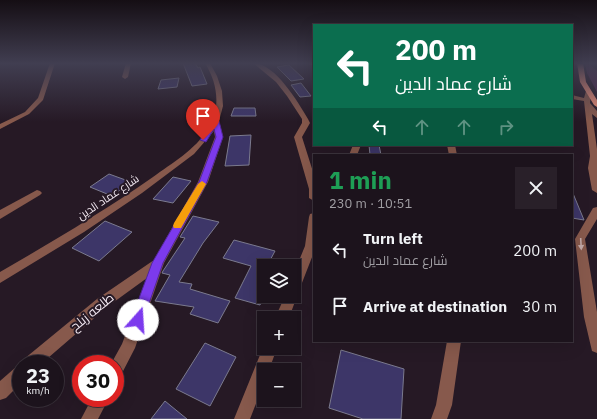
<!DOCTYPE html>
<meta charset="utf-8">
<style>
body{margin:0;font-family:"IBM Plex Sans",Cairo,sans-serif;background:#292029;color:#f1f3f6;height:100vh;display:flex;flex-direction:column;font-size:15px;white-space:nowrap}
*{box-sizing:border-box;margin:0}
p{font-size:13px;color:#a09ea3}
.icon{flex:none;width:22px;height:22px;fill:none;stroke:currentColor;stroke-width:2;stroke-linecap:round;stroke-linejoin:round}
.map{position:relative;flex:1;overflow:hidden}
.side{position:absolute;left:313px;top:154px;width:260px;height:188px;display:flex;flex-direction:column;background:#1c131c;border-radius:0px;box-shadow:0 4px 16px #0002,0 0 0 1px #3a323b}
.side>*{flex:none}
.top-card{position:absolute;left:313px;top:24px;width:260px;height:122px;border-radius:0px;box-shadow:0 4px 16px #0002,0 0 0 1px #3a323b;background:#0b6e4f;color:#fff;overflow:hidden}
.tools{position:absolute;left:257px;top:259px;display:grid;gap:8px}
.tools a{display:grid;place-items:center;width:44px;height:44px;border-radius:0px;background:#1c131c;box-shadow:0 4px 16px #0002,0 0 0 1px #3a323b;font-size:20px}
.speed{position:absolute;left:12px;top:355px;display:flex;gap:8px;font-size:20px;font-weight:700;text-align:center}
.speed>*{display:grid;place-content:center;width:52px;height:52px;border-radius:50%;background:#1c131c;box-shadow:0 4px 16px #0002,0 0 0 1px #3a323b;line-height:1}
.speed small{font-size:10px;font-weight:400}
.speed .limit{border:6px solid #d22;background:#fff;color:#111}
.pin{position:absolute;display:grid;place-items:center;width:34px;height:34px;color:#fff;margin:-41px -17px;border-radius:50% 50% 50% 0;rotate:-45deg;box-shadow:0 0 4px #0007}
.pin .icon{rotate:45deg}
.me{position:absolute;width:44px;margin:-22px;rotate:19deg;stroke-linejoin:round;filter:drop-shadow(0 0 3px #0008)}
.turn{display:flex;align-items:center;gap:14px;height:84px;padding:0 16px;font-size:18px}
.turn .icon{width:52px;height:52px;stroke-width:2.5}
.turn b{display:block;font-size:28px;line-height:34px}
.lanes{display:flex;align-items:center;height:38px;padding:0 16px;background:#0003;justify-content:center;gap:20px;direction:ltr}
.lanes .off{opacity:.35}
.round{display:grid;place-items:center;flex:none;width:42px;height:42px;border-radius:0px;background:#292029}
.headline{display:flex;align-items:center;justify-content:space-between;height:68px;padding:0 16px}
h1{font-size:24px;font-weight:700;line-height:30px;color:#1e9e55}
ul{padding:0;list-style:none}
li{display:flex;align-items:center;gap:12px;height:56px;padding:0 16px}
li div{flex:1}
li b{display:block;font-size:15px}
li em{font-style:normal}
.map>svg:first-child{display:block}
</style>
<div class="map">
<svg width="597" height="419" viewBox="0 0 597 419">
<rect width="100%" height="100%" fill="#261925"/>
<!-- green -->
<path fill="#50294e" d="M 585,63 L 588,63 L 597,71 L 597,92 L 587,73 Z"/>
<!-- building -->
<g fill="#3d3668" stroke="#7b7a8e">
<path d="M 183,63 L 195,63 L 198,68 L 200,67 L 207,84 L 192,86 Z"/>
<path d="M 289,65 L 304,79 L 291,81 L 277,67 Z"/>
<path d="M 179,78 L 177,87 L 158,89 L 161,80 Z"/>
<path d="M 301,83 L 311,96 L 300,97 L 291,85 Z"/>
<path d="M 234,108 L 255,108 L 256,116 L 231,116 Z"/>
<path d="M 251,135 L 249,165 L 225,166 L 230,136 Z"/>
<path d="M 369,145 L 379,145 L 381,155 L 370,155 Z"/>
<path d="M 109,174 L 131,182 L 112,196 L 90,187 Z"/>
<path d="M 173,177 L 191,181 L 173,203 L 153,199 Z"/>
<path d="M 572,191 L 584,220 L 572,218 Z"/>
<path d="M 193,216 L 219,222 L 203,243 L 179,282 L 192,284 L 190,289 L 230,301 L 218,323 L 190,314 L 194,307 L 155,301 L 170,275 L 162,273 L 163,271 L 185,238 L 180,237 Z"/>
<path d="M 105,221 L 132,232 L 99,261 L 72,248 Z"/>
<path d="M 234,240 L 275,251 L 267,266 L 264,266 L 264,295 L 260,305 L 235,298 L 251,266 L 223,258 Z"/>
<path d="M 205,343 L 236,357 L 210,406 L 176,389 Z"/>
<path d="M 341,350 L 404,369 L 401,419 L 363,419 L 329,408 Z"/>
<path d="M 165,401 L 171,406 L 187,419 L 151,419 Z"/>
</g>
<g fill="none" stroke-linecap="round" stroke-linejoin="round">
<!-- minor -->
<g fill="#87594c" fill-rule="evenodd">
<path d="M 50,63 L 55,63 L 43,100 L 29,114 L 0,129 L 0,124 L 25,112 L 38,98 Z"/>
<path d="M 126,63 L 131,63 L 128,77 L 125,79 L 122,77 Z"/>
<path d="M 205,63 L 210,63 L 217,76 L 222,91 L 223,106 L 219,121 L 223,137 L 208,182 L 164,263 L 135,348 L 120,377 L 115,380 L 115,364 L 111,364 L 122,344 L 147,278 L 107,307 L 41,364 L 21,364 L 24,359 L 97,299 L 154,260 L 198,182 L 215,137 L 214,131 L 194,154 L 142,193 L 84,232 L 0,283 L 0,272 C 52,242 104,211 153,177 C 172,163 195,150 208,129 C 221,108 218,84 205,63 Z"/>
<path d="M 253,63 C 275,63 298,102 308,119 L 310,123 L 302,137 L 314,175 L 314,201 L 309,198 L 309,189 L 294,137 L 302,123 L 302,119 L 287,96 L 276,82 Z"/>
<path d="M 308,63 L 314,63 L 314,66 L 308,64 Z"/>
<path d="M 586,91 L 591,92 L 590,103 L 597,111 L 597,118 L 592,114 L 597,149 L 597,193 L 592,190 L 588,168 L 590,156 L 584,101 L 572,99 L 572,95 L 584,98 Z"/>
<path d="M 353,145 L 361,145 L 357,155 L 349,155 Z"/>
<path d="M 447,145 L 455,145 L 457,155 L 449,155 Z"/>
<path d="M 37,190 L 40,191 L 42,193 L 40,195 L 0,219 L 0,210 Z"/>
<path d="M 597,207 L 597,219 L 585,239 L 597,312 L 597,353 L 592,351 L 584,317 L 575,239 L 593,208 Z"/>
<path d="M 314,213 L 314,252 L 300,288 L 298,292 L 296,293 L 297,296 L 289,318 L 275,318 L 285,296 L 294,296 L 294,273 L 305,246 L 309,217 L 310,214 Z"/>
<path d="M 447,341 L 461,341 L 452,405 L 447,419 L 431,419 L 436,405 Z"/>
<path d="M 264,345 L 264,348 L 277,348 L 269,370 L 264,370 L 264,383 L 250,419 L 234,419 Z"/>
<path d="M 21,364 L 21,383 L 6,398 L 0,400 L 0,381 L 16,367 Z"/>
<path d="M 92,398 L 109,398 L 98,419 L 81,419 Z"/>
</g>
<!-- major -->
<path fill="#f29178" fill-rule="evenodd" d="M 577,63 L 583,63 L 586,82 L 597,100 L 597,107 L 594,105 L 580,82 Z"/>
</g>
<!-- one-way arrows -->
<defs><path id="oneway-solid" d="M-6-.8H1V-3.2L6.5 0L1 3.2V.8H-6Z"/></defs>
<use fill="#c2a8a7" href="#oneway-solid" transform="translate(581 244) rotate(87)"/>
<!-- sky -->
<linearGradient id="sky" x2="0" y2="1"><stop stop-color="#150e14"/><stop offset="0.52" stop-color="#413e51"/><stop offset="1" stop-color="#413e51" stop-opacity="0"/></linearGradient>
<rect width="597" height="122" fill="url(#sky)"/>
<!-- route -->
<path fill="#7c3aed" stroke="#51269a" d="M 216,119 L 219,121 L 223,137 L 207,182 L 163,263 L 142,324 L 138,326 L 133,324 L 131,320 L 152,263 L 199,182 L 216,137 L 214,129 L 206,142 L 200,140 L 214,120 Z"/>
<!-- slow -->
<path fill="#f59e0b" d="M 202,181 L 206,184 L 181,228 L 174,228 L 173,226 L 174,223 L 198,184 Z"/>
<g text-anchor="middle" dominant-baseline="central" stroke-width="4" stroke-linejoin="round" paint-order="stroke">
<!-- street labels -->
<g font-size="11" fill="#f3e9f2" stroke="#261925">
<text transform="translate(108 197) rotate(-34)">شارع عماد الدين</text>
</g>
<!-- near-street labels -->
<g font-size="13" fill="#f3e9f2" stroke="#261925">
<text transform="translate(92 312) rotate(-39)">طلعه زبلح</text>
</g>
</g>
</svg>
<div class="tools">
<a><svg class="icon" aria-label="layers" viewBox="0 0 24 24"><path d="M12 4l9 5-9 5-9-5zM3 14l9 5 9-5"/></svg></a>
<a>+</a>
<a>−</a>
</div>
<div class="speed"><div>23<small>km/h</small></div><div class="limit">30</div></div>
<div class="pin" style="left:203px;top:140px;background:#d93025"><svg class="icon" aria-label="arrive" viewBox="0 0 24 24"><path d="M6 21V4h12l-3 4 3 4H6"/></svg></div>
<svg class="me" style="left:138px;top:320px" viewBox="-20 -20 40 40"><circle r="19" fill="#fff"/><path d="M0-13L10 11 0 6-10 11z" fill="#7c3aed"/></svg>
<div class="top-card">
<div class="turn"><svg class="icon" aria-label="left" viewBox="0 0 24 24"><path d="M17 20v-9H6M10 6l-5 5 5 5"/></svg><div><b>200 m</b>شارع عماد الدين</div></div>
<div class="lanes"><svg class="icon" aria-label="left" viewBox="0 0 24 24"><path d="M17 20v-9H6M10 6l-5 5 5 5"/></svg><svg class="icon off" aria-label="ahead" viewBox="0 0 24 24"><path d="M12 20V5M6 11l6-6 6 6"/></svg><svg class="icon off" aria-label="ahead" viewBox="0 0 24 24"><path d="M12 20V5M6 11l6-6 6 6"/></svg><svg class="icon off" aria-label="right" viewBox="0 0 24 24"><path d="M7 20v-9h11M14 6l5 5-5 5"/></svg></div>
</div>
<section class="side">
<div class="headline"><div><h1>1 min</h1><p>230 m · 10:51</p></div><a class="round"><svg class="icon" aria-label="close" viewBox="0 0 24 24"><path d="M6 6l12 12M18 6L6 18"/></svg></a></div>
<ul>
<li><svg class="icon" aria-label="left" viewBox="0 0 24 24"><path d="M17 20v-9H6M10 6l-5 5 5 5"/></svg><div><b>Turn left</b><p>شارع عماد الدين</p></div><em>200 m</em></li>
<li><svg class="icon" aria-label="arrive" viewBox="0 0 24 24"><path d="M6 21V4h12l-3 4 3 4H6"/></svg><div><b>Arrive at destination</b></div><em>30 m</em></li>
</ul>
</section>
</div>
